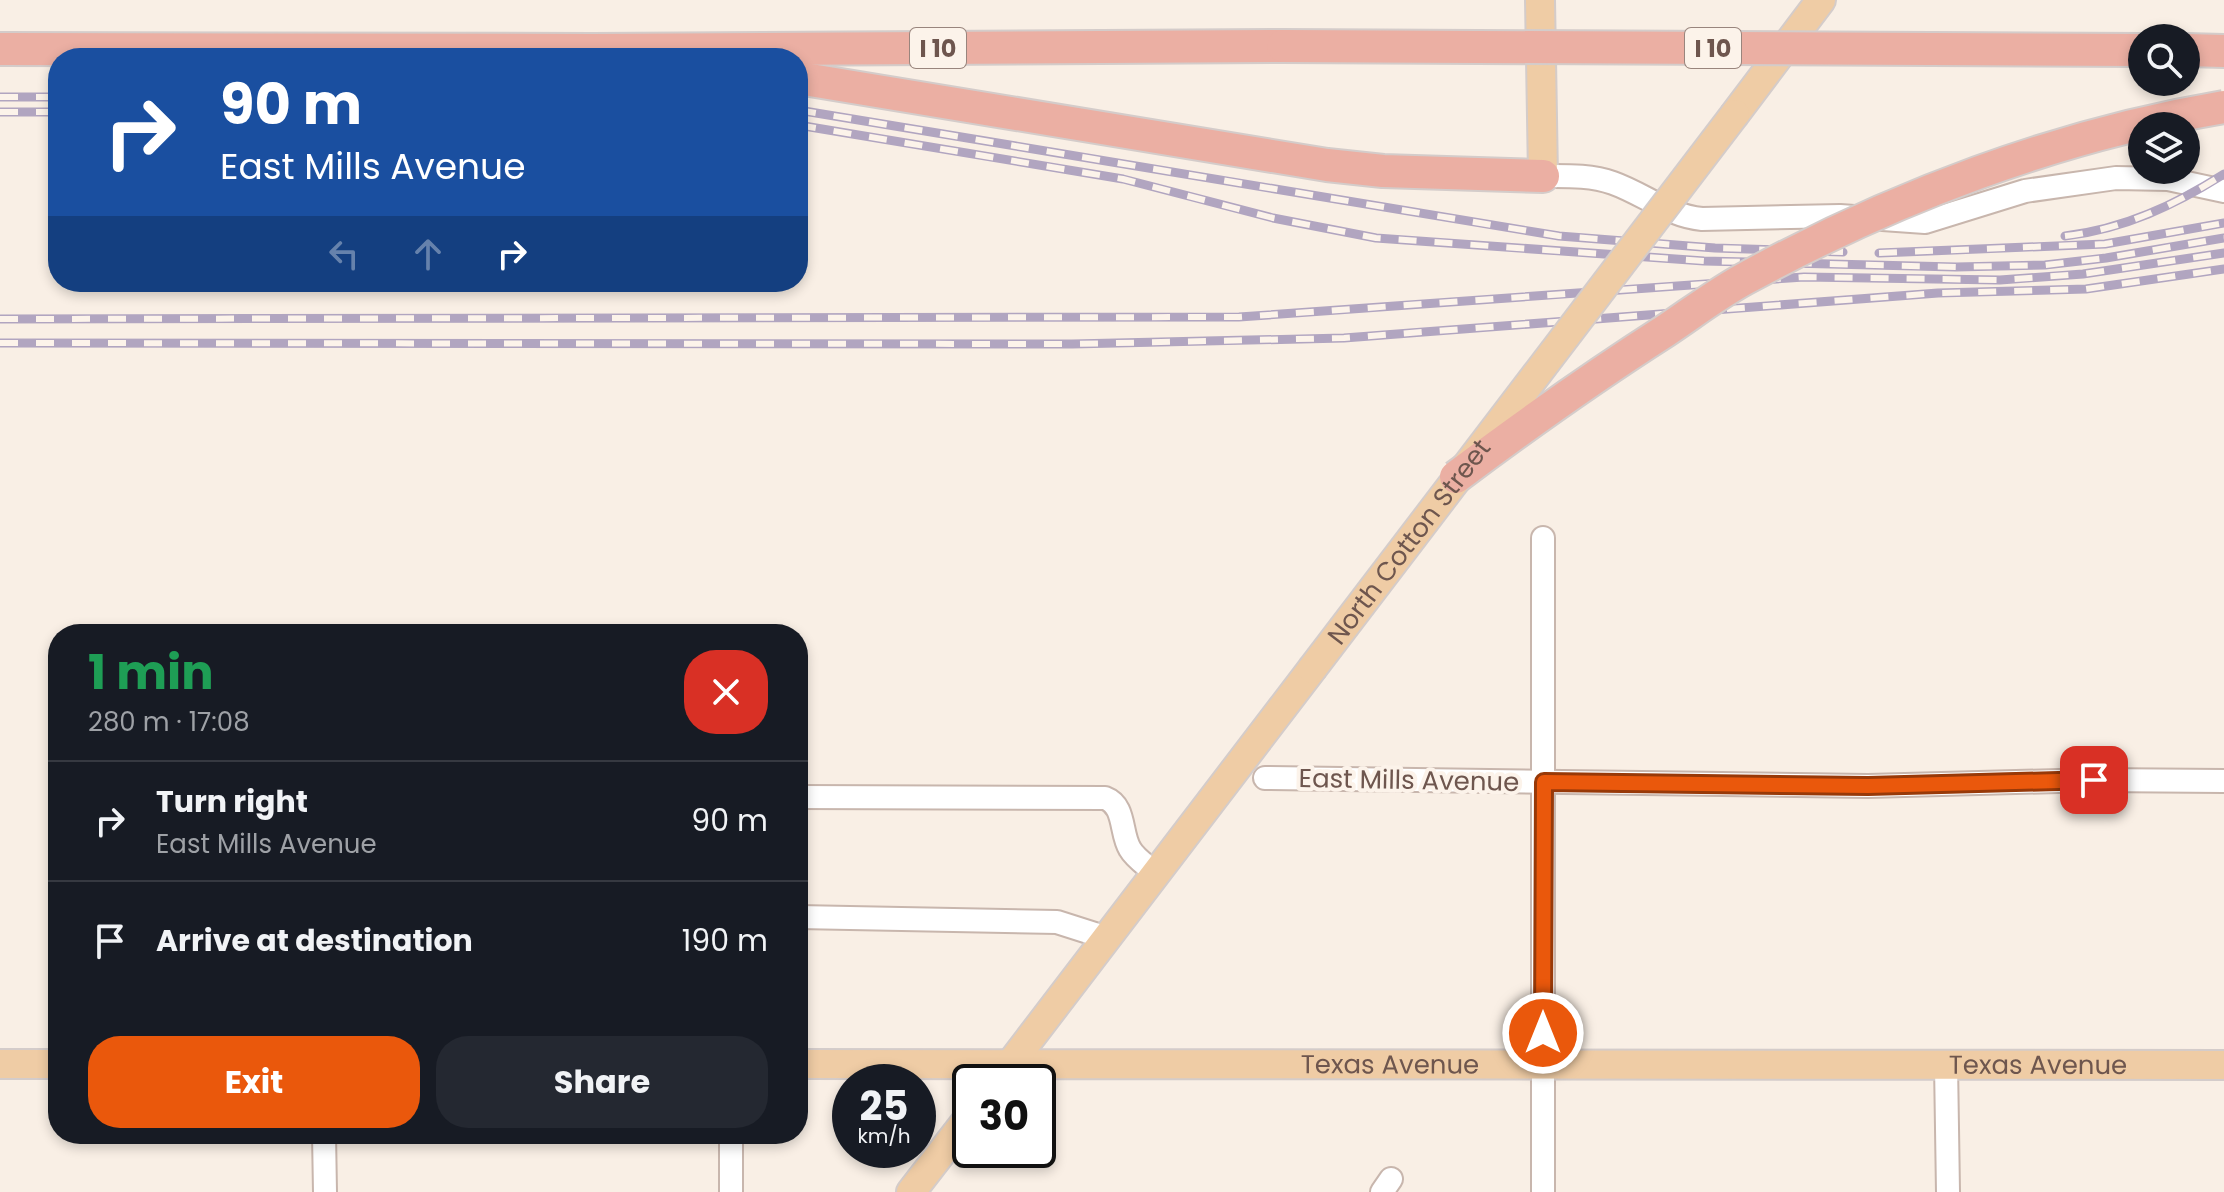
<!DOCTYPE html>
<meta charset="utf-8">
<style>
body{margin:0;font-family:Poppins,sans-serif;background:#242831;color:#f1f3f6;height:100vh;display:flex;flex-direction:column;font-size:30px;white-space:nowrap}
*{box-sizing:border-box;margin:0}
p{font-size:26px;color:#9ea1a6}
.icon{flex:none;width:44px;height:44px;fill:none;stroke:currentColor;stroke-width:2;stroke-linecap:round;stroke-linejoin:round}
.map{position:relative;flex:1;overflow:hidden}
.side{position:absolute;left:48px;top:624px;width:760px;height:520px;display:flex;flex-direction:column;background:#171b24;border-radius:32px;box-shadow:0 4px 12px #0003}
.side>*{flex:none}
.guide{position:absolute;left:48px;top:48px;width:760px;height:244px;border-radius:32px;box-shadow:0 4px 12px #0003;background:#1a4fa0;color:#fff;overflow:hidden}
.buttons{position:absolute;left:2128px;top:24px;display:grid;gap:16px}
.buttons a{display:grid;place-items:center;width:72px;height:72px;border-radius:50%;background:#171b24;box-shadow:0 4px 12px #0003;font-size:40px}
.speed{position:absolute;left:832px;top:1064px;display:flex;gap:16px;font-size:40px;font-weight:700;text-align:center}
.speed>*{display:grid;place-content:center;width:104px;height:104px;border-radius:50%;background:#171b24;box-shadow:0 4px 12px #0003;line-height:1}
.speed small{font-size:20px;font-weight:400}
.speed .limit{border:4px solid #111;border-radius:12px;background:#fff;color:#111}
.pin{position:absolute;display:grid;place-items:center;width:68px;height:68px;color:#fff;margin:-34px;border-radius:16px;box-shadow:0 4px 12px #0006}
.me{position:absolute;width:88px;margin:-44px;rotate:0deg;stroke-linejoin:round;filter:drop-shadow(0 0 6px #0008)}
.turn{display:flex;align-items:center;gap:28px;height:168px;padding:0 40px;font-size:36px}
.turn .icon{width:104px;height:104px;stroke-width:2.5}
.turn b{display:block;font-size:56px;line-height:68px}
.lanes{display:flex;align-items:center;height:76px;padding:0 40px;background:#0003;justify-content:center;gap:40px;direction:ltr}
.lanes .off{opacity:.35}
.round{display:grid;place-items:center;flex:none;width:84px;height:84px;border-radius:32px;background:#242831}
.headline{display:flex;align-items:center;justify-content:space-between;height:136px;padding:0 40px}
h1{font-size:48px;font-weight:700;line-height:60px;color:#1e9e55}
.primary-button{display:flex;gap:16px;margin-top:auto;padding:16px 40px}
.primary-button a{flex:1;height:92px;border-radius:32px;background:#ea580c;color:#fff;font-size:32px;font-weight:700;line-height:92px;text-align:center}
.primary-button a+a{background:#242831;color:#f1f3f6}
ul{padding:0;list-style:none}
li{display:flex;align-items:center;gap:24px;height:120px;padding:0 40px;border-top:2px solid #363941}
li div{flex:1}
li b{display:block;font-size:30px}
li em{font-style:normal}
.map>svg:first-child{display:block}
</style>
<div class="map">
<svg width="2224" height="1192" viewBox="0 0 2224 1192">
<rect width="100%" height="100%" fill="#f9efe5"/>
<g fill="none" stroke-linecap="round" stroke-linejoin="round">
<defs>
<g id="minor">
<path d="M 1543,176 C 1566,176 1591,175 1613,183 C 1644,194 1669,216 1702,219 L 1840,216 L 1925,222 L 2025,191 L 2116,178 L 2168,179 L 2224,191"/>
<path d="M 1265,778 L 1868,786 L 2094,780 L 2224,781"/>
<path d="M 798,797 L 1105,798 C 1126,806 1120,833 1130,849 C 1135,858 1146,865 1154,872"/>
<path d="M 798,917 L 1057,922 L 1104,937"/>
<path d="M 1946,1064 L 1948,1192"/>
<path d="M 324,1134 L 325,1192"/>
<path d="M 731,1192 L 731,1134"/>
<path d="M 1382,1192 L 1391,1179"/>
<path d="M 1543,1192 L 1543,538"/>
</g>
<g id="major">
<path d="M 1540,0 L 1543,176"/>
<path d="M 1735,114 L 1821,0"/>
<path d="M 0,1064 L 58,1064"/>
<path id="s1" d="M 798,1064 L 2224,1065"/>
<path d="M 1002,1075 L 1312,669"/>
<path d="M 911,1192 L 970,1116"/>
</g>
<g id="highway">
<path d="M 0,49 L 593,50 L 1283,46"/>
<path d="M 2186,50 L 2224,51"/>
<path d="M 798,78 L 1327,165 L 1383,171 L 1543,176"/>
</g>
</defs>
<!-- minor casing -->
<use href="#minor" stroke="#c8b6ad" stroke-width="26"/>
<!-- major casing -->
<use href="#major" stroke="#d4ccca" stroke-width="32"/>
<!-- highway casing -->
<use href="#highway" stroke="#d4ccca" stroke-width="36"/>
<!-- minor -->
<use href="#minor" stroke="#fff" stroke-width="22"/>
<!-- major -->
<use href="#major" stroke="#efcca5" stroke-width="28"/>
<!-- highway -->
<use href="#highway" stroke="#ebafa3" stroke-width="32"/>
<defs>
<g id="rail">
<path d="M 0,97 L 58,97"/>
<path d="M 798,110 L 1559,236 L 1715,248 L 1843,252"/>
<path d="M 0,112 L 58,112"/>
<path d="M 798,125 L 1123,179 L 1273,218 L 1376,238 L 1704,261 L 1956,267 L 2045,265 L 2106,258 L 2224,238"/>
<path d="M 2065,236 C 2124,229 2175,205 2224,174"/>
<path d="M 1879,253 L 2105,244 L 2224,223"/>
<path d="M 0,319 L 1239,317 L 1804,277 L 2000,280 L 2083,274 L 2224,253"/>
<path d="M 0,343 L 1072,344 L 1344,338 L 1938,293 L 2086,289 L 2224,269"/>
</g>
</defs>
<!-- rail casing -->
<use href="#rail" stroke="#b1a5c0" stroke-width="9"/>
<!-- rail -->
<use href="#rail" stroke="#fcf3ea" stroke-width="6" stroke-dasharray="18" stroke-linecap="butt"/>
<defs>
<g id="major-bridge">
<path id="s2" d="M 1312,669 L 1735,114"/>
</g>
<g id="highway-bridge">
<path d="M 1283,46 L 2142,50"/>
<path d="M 1456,477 C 1524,426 1593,377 1665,331 C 1692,313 1718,293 1746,278 C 1894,197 2058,135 2224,107"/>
</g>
</defs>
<!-- major-bridge casing -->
<use href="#major-bridge" stroke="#d4ccca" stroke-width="32" stroke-linecap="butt"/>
<!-- highway-bridge casing -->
<use href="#highway-bridge" stroke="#d4ccca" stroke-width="36" stroke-linecap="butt"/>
<!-- major-bridge -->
<use href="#major-bridge" stroke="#efcca5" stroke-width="28"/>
<!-- highway-bridge -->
<use href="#highway-bridge" stroke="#ebafa3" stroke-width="32"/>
</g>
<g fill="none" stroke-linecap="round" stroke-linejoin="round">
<defs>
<path id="route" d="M 1543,1033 L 1544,782 L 1868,786 L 2094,780"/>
</defs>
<!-- route casing -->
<use href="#route" stroke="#983908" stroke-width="20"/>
<!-- route -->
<use href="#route" stroke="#ea580c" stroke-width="14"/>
</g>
<g text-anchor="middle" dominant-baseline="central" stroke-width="8" stroke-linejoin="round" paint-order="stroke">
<!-- shield labels -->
<g fill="#fcf3ea" stroke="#99857d" stroke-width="2">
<rect x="910" y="28" width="56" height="40" rx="6"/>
<rect x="1685" y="28" width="56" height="40" rx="6"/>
</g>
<g font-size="24" font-weight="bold" fill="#6e564e">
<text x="938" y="48">I 10</text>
<text x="1713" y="48">I 10</text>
</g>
<!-- street labels -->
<g font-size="26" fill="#6e564e" stroke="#fcf3ea">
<text stroke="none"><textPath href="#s2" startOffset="160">North Cotton Street</textPath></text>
<text transform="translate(1409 780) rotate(1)">East Mills Avenue</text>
<text stroke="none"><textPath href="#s1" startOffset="592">Texas Avenue</textPath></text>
<text stroke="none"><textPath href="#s1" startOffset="1240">Texas Avenue</textPath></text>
</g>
</g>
</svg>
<div class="buttons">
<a><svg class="icon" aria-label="search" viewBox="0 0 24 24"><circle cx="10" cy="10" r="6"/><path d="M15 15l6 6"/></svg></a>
<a><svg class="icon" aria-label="layers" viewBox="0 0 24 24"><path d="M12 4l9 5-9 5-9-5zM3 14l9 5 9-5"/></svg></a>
</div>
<div class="speed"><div>25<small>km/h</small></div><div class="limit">30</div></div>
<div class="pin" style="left:2094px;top:780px;background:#d93025"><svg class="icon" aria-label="arrive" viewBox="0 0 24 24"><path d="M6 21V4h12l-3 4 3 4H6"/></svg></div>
<svg class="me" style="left:1543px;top:1033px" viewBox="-20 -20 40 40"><circle r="17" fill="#ea580c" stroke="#fff" stroke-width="3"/><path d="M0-11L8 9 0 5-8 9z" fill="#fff"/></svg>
<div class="guide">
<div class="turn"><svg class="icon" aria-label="right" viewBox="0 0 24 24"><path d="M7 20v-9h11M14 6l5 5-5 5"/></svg><div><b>90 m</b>East Mills Avenue</div></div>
<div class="lanes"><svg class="icon off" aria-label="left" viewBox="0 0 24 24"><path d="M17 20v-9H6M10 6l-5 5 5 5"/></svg><svg class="icon off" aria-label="ahead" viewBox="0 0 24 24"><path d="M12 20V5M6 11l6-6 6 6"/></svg><svg class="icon" aria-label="right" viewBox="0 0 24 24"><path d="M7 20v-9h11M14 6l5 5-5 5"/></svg></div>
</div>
<section class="side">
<div class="headline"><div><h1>1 min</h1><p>280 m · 17:08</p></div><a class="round" style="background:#d93025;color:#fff"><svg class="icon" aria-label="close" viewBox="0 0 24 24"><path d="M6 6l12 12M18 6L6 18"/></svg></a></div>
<ul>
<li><svg class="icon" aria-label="right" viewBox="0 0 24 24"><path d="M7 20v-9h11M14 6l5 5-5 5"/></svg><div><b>Turn right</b><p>East Mills Avenue</p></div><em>90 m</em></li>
<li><svg class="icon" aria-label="arrive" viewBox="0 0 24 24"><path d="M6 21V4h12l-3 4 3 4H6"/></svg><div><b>Arrive at destination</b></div><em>190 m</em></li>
</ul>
<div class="primary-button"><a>Exit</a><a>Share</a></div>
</section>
</div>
